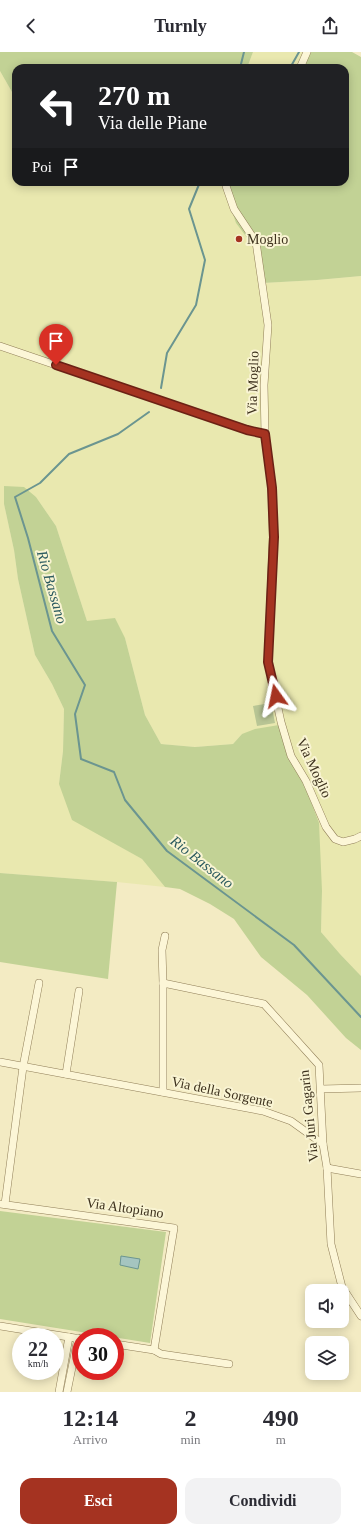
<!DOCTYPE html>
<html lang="it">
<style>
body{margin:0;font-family:"Times New Roman",serif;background:#f2f2f3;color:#2b2b33;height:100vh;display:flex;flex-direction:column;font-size:15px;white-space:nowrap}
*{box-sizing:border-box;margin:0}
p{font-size:13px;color:#7c7c81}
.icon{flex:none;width:22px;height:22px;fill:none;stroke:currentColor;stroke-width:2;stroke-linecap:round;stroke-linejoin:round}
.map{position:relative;height:1340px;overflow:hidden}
.sheet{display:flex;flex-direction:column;background:#fff;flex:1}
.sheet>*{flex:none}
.top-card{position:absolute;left:12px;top:12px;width:337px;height:122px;border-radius:12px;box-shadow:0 2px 10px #0003;background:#202124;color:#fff;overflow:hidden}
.fabs{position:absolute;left:305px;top:1232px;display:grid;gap:8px}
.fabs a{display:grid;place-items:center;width:44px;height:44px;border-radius:8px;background:#fff;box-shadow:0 2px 10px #0003;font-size:20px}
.speed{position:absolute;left:12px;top:1276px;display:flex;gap:8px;font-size:20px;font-weight:700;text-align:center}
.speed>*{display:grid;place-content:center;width:52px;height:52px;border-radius:50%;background:#fff;box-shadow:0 2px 10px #0003;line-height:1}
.speed small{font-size:10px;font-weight:400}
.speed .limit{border:6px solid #d22;background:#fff;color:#111}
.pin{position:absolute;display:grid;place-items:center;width:34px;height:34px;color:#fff;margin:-41px -17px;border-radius:50% 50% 50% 0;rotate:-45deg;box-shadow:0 0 4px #0007}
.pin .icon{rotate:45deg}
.me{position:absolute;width:44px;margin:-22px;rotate:348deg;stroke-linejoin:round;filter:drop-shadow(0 0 3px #0008)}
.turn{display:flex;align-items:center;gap:14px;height:84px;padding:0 20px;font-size:18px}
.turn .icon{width:52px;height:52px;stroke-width:2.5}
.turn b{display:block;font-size:28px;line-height:34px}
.then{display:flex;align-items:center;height:38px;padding:0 20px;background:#0003;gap:8px;font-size:15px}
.eta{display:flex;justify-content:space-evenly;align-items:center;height:68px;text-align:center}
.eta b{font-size:24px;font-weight:800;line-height:28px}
.button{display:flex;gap:8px;margin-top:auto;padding:8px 20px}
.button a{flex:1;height:46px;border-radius:12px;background:#a53321;color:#fff;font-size:16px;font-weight:800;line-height:46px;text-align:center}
.button a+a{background:#f2f2f3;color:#2b2b33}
header{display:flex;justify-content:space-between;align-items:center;height:52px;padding:0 20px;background:#fff;font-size:18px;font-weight:800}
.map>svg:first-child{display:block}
</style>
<header><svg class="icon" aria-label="back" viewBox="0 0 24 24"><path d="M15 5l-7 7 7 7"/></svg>Turnly<svg class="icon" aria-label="share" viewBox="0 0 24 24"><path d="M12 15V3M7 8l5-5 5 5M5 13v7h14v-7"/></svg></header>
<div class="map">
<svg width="361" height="1340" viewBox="0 0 361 1340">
<rect width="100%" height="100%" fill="#f3ebc3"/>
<!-- farmland -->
<g fill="#e9e8af">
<path d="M 253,0 L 310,0 L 302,16 L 247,16 Z"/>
<path d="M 0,19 L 12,40 L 16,42 L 16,130 L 227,130 L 257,199 L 263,231 L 317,228 L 361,224 L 361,924 L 340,902 L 321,880 L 322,839 L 242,682 L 233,692 L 195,695 L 161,692 L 145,663 L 125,586 L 87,569 L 56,474 L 36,445 L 4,434 L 4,452 L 14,498 L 18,527 L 35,603 L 52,632 L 64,657 L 63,699 L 59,732 L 109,788 L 142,807 L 165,835 L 117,830 L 0,821 Z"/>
</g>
<!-- green -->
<g fill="#c2d295">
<path d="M 0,0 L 253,0 L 247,16 L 16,16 L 16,42 L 12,40 L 0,19 Z"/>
<path d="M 310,0 L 352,0 L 361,5 L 361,224 L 317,228 L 263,231 L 257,199 L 236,171 L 225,138 L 227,130 L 345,130 L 345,16 L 302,16 Z"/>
<path d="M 4,434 L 24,435 L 36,445 L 56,474 L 87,569 L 115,566 L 125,586 L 145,663 L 161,692 L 195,695 L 233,692 L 242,682 L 255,677 L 279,673 L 305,734 L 319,771 L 322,839 L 321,880 L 340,902 L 361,924 L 361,998 L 346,986 L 307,943 L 261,905 L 234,867 L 210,852 L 180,837 L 165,835 L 142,807 L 72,768 L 59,732 L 63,699 L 64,657 L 52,632 L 35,603 L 18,527 L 14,498 L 4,452 Z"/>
<path d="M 0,821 L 117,830 L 108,927 L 0,910 Z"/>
<path d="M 0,1159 L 166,1180 L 150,1291 L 0,1267 Z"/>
</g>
<!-- cemetery -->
<path fill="#b9c695" d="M 271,651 L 275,671 L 257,674 L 253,654 Z"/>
<!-- water -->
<path fill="#a5c5c0" stroke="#6b9590" d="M 121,1204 L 140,1207 L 138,1217 L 120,1213 Z"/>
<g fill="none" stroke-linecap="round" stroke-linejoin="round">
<!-- stream -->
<g stroke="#6b9590" stroke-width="2">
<path d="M 240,16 L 244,0"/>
<path d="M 290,16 L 299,0"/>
<path d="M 161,336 L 167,301 L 196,253 L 205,208 L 189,157 L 200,130"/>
<path d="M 149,360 L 118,382 L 69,402 L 40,431 L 15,445 L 28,486 L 52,579 L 85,633 L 75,662 L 81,707 L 114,720 L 125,748 L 167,799 L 294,893 L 361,965"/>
</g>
<defs>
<g id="street">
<path d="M 300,16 L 307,0"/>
<path d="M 227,130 L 226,134 L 234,157 L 256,190 L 268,273 L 264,333 L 265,382 L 272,436 L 273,485 L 268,610 L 281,670 L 291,704 L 306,729 L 326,775 L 335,787 L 343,790 L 355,787 L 361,784"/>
<path d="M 0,294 L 247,378 L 265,382"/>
<path d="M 163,931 L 264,952 L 319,1013 L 323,1092 L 327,1116 L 331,1192 L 342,1235 L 361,1264"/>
<path d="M 0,1010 L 263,1059 L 291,1069 L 323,1092"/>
<path d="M 66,1022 L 79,939"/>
<path d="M 321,1037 L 361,1036"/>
<path d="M 163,1040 L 163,931 L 162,898 L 165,884"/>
<path d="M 327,1116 L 361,1122"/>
<path d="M 0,1152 L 174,1176 L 154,1298 L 115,1292"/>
<path d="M 5,1152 L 23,1015 L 39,931"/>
<path d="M 0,1274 L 81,1287"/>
<path d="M 154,1298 L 161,1302 L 229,1312"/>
<path d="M 59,1340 L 69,1285"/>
<path d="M 67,1340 L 78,1286"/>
</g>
</defs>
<!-- street casing -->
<use href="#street" stroke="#8f7d57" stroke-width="8"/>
<!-- street -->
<use href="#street" stroke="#fcf6d7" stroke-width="7"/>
</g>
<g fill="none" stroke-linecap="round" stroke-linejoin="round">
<defs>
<path id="route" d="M 56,313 L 247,378 L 265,382 L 272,436 L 274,485 L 268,610 L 276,644"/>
</defs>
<!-- route casing -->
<use href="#route" stroke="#6b2115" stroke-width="10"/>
<!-- route -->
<use href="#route" stroke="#a53321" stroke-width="7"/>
</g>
<!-- markers -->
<circle fill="#a53321" stroke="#f9f4d3" stroke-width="1.5" cx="239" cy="187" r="4"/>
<g text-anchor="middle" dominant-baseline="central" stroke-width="4" stroke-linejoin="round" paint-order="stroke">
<!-- poi labels -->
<g font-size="14" fill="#3d311d" stroke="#f9f4d3" text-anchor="start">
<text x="247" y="187">Moglio</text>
</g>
<!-- street labels -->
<g font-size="14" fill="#3d311d" stroke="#f9f4d3">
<text transform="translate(253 331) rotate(-88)">Via Moglio</text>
<text transform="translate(314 716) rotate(65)">Via Moglio</text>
<text transform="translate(222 1040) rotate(12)">Via della Sorgente</text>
<text transform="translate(309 1064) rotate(-96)">Via Juri Gagarin</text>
<text transform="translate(125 1156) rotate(8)">Via Altopiano</text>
</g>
<!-- water labels -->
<g font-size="15" font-style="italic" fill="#2b5a5f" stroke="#f9f4d3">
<text transform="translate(52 535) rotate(74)">Rio Bassano</text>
<text transform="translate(202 810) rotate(38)">Rio Bassano</text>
</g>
</g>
</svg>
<div class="fabs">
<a><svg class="icon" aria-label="sound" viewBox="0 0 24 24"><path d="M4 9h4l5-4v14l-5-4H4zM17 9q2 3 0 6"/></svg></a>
<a><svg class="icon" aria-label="layers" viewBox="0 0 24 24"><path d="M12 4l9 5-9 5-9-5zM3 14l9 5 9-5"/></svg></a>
</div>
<div class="speed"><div>22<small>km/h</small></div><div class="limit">30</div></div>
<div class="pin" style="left:56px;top:313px;background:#d93025"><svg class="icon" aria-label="arrive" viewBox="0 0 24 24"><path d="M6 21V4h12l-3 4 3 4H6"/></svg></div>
<svg class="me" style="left:276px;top:644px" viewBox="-20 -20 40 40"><path d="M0-17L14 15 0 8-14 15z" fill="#a53321" stroke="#fff" stroke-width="4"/></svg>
<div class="top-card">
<div class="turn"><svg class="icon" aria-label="left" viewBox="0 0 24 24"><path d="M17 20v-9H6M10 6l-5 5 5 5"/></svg><div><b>270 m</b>Via delle Piane</div></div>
<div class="then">Poi<svg class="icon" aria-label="arrive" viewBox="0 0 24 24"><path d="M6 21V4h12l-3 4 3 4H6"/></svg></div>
</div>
</div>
<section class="sheet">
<div class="eta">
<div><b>12:14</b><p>Arrivo</p></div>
<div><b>2</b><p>min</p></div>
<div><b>490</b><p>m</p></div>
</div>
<div class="button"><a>Esci</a><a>Condividi</a></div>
</section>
